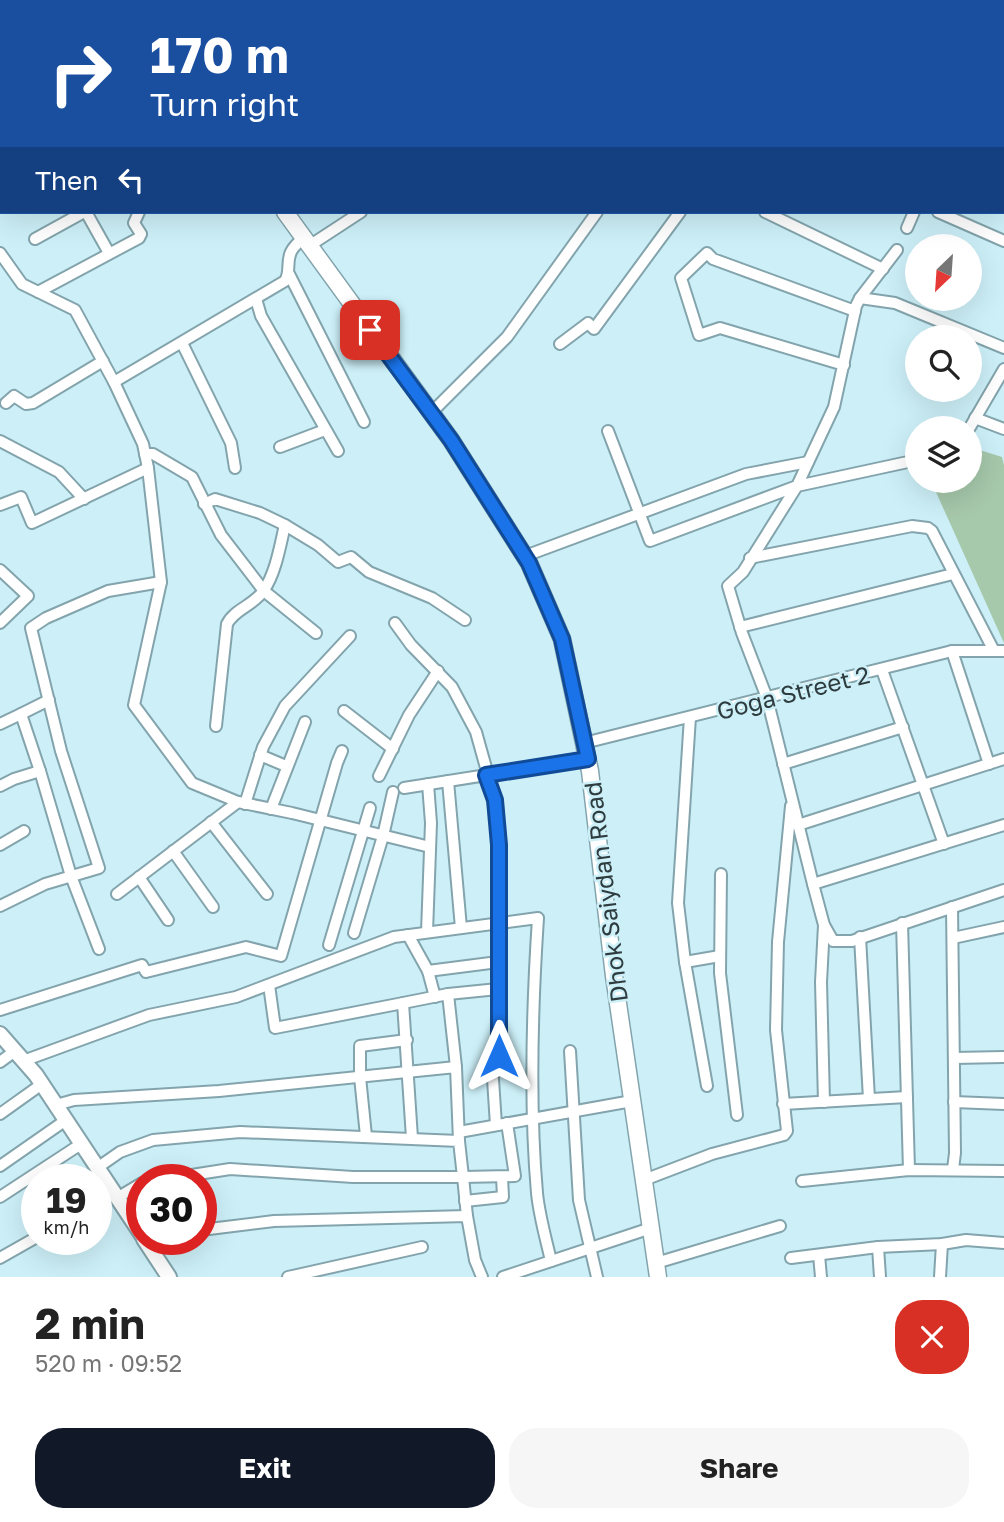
<!DOCTYPE html>
<meta charset="utf-8">
<style>
body{margin:0;font-family:"Golos Text",sans-serif;background:#f6f6f6;color:#222;height:100vh;display:flex;flex-direction:column;font-size:26px;white-space:nowrap}
*{box-sizing:border-box;margin:0}
p{font-size:23px;color:#767676}
.icon{flex:none;width:38px;height:38px;fill:none;stroke:currentColor;stroke-width:2;stroke-linecap:round;stroke-linejoin:round}
.map{position:relative;height:1277px;overflow:hidden}
.panel{display:flex;flex-direction:column;background:#fff;flex:1}
.panel>*{flex:none}
.banner{position:absolute;left:0px;top:0px;width:1004px;height:214px;box-shadow:0 7px 28px #0002;background:#1a4fa0;color:#fff;overflow:hidden}
.needle{width:46px;rotate:205deg}
.controls{position:absolute;left:905px;top:234px;display:grid;gap:14px}
.controls a{display:grid;place-items:center;width:77px;height:77px;border-radius:50%;background:#fff;box-shadow:0 7px 28px #0002;font-size:35px}
.speed{position:absolute;left:21px;top:1164px;display:flex;gap:14px;font-size:35px;font-weight:700;text-align:center}
.speed>*{display:grid;place-content:center;width:91px;height:91px;border-radius:50%;background:#fff;box-shadow:0 7px 28px #0002;line-height:1}
.speed small{font-size:18px;font-weight:400}
.speed .limit{border:10px solid #d22;background:#fff;color:#111}
.pin{position:absolute;display:grid;place-items:center;width:60px;height:60px;color:#fff;margin:-30px;border-radius:14px;box-shadow:0 4px 10px #0006}
.me{position:absolute;width:77px;margin:-38px;rotate:0deg;stroke-linejoin:round;filter:drop-shadow(0 0 5px #0008)}
.turn{display:flex;align-items:center;gap:24px;height:147px;padding:0 35px;font-size:32px}
.turn .icon{width:91px;height:91px;stroke-width:2.5}
.turn b{display:block;font-size:49px;line-height:60px}
.then{display:flex;align-items:center;height:66px;padding:0 35px;background:#0003;gap:14px;font-size:26px}
.round{display:grid;place-items:center;flex:none;width:74px;height:74px;border-radius:28px;background:#f6f6f6}
.summary{display:flex;align-items:center;justify-content:space-between;height:119px;padding:0 35px}
h1{font-size:42px;font-weight:700;line-height:52px}
.cta{display:flex;gap:14px;margin-top:auto;padding:14px 35px}
.cta a{flex:1;height:80px;border-radius:28px;background:#111827;color:#fff;font-size:28px;font-weight:700;line-height:80px;text-align:center}
.cta a+a{background:#f6f6f6;color:#222}
.map>svg:first-child{display:block}
</style>
<div class="map">
<svg width="1004" height="1277" viewBox="0 0 1004 1277">
<rect width="100%" height="100%" fill="#cdf0f8"/>
<!-- green -->
<path fill="#a6c8ab" d="M 970,447 L 1002,457 L 1004,465 L 1004,643 L 931,481 L 970,481 Z"/>
<g fill="none" stroke-linecap="round" stroke-linejoin="round">
<defs>
<g id="minor">
<path d="M 47,0 L 48,2"/>
<path d="M 420,0 L 421,2"/>
<path d="M 573,0 L 575,2"/>
<path d="M 766,0 L 770,2"/>
<path d="M 891,0 L 896,2"/>
<path d="M 295,2 L 297,0"/>
<path d="M 528,2 L 529,0"/>
<path d="M 630,2 L 631,0"/>
<path d="M 716,2 L 716,0"/>
<path d="M 1003,45 L 1004,45"/>
<path d="M 1003,95 L 1004,96"/>
<path d="M 1003,173 L 1004,173"/>
<path d="M 86,212 L 109,253"/>
<path d="M 765,212 L 883,269"/>
<path d="M 938,212 L 1004,241"/>
<path d="M 907,228 L 914,212"/>
<path d="M 35,239 L 84,212"/>
<path d="M 309,246 L 361,212"/>
<path d="M 0,253 L 22,284 L 75,310 L 114,382 L 143,444 L 148,468"/>
<path d="M 289,274 L 364,422"/>
<path d="M 38,292 L 139,238 L 141,234 L 134,223 L 139,212"/>
<path d="M 860,298 L 895,303 L 1004,348"/>
<path d="M 256,299 L 261,316 L 338,451"/>
<path d="M 182,343 L 231,443 L 235,468"/>
<path d="M 560,344 L 588,323 L 594,329 L 680,212"/>
<path d="M 844,365 L 720,328 L 699,335 L 681,278 L 707,253 L 713,259 L 855,311"/>
<path d="M 114,382 L 285,281 C 291,272 286,262 291,252 C 293,247 299,242 303,238"/>
<path d="M 6,403 L 14,396 L 26,404 L 33,403 L 103,361"/>
<path d="M 431,413 L 507,337 L 597,212"/>
<path d="M 975,418 L 1004,429"/>
<path d="M 969,429 L 1004,369"/>
<path d="M 608,431 L 650,541 L 797,486 L 834,407 L 856,306 L 860,298 L 897,250"/>
<path d="M 0,441 L 59,472 L 84,499"/>
<path d="M 280,447 L 325,430"/>
<path d="M 145,454 L 153,454 L 192,477 L 221,535 L 264,591 L 316,633"/>
<path d="M 917,460 L 797,486 L 743,572 L 728,586 L 742,633 L 767,698 L 813,884 L 824,925 L 833,941 L 852,941 L 1004,890"/>
<path d="M 204,504 L 215,499 L 260,513 L 285,525 L 318,545 L 338,562 L 351,557 L 369,572 L 432,598 L 465,620"/>
<path d="M 0,505 L 21,497 L 32,523 L 148,468 L 161,582 L 134,705 L 192,783 L 238,802 L 292,813 L 430,847"/>
<path d="M 525,556 L 746,474 L 808,462"/>
<path d="M 750,558 L 912,526 L 928,528 L 932,531 L 994,651"/>
<path d="M 0,570 L 28,596 L 0,623"/>
<path d="M 395,623 L 411,645 L 452,687 L 476,732 L 495,800 L 499,845 L 499,1056 L 492,1064 L 496,1125"/>
<path d="M 740,627 L 953,574"/>
<path d="M 952,651 L 989,764"/>
<path d="M 882,670 L 944,844"/>
<path d="M 344,711 L 393,749"/>
<path d="M 690,717 L 678,903 L 685,962 L 707,1086"/>
<path d="M 0,724 L 21,714"/>
<path d="M 216,726 L 227,624 C 234,609 255,605 264,590 C 276,572 280,546 285,525"/>
<path d="M 584,743 L 952,651 L 1004,651"/>
<path d="M 260,755 L 286,766"/>
<path d="M 783,764 L 903,727"/>
<path d="M 40,771 L 21,714 L 49,700"/>
<path d="M 379,776 L 409,715 L 438,671"/>
<path d="M 448,781 L 461,928"/>
<path d="M 0,786 L 14,779 L 40,771 L 71,876 L 99,949"/>
<path d="M 404,788 L 588,759"/>
<path d="M 245,804 L 263,747 L 285,706 L 350,636"/>
<path d="M 271,809 L 305,722"/>
<path d="M 211,822 L 267,894"/>
<path d="M 798,825 L 1004,759"/>
<path d="M 0,845 L 24,831"/>
<path d="M 173,851 L 213,907"/>
<path d="M 721,874 L 720,973 L 737,1115"/>
<path d="M 139,877 L 168,920"/>
<path d="M 813,884 L 1004,825"/>
<path d="M 117,894 L 238,802"/>
<path d="M 0,906 L 45,884 L 99,868 L 61,751 L 31,628 L 46,618 L 108,591 L 161,582"/>
<path d="M 952,907 L 955,1153 L 953,1169"/>
<path d="M 902,923 L 909,1170"/>
<path d="M 824,925 L 821,982 L 824,1102"/>
<path d="M 427,932 L 431,823 L 428,784"/>
<path d="M 354,933 L 383,836 L 393,792"/>
<path d="M 408,935 L 428,971 L 498,962"/>
<path d="M 860,937 L 869,1099"/>
<path d="M 953,938 L 1004,927"/>
<path d="M 329,945 L 370,808"/>
<path d="M 685,962 L 720,956"/>
<path d="M 428,971 L 435,997"/>
<path d="M 269,985 L 275,1028 L 403,1003 L 412,1138"/>
<path d="M 448,994 L 498,989"/>
<path d="M 403,1003 L 448,994 L 456,1067"/>
<path d="M 0,1010 L 142,965 L 146,972 L 246,947 L 281,956 L 337,763 L 342,751"/>
<path d="M 570,1051 L 579,1200 L 597,1277"/>
<path d="M 954,1058 L 1004,1057"/>
<path d="M 23,1061 L 149,1015 L 236,997 L 394,937 L 538,918 C 532,1009 529,1102 537,1193 C 539,1215 546,1239 551,1261"/>
<path d="M 0,1062 L 15,1051"/>
<path d="M 954,1102 L 1004,1104"/>
<path d="M 783,1104 L 907,1097"/>
<path d="M 56,1105 L 74,1100 L 219,1091 L 456,1067 L 459,1141"/>
<path d="M 0,1114 L 42,1084"/>
<path d="M 459,1132 L 632,1101"/>
<path d="M 366,1136 L 360,1077 L 360,1046 L 407,1040"/>
<path d="M 0,1166 L 66,1120"/>
<path d="M 97,1168 L 120,1152 L 153,1140 L 240,1132 L 459,1141 L 463,1177 L 515,1176 L 507,1123"/>
<path d="M 160,1180 L 230,1169 L 353,1177 L 463,1177 L 467,1216"/>
<path d="M 644,1180 L 712,1154 L 784,1135 L 787,1131 L 776,1030 L 778,942 L 791,806"/>
<path d="M 802,1181 L 909,1170 L 1004,1171"/>
<path d="M 0,1197 L 81,1144"/>
<path d="M 117,1198 L 142,1183"/>
<path d="M 465,1201 L 503,1197 L 502,1177"/>
<path d="M 201,1230 L 274,1221 L 467,1216 L 475,1260 L 482,1277"/>
<path d="M 878,1247 L 880,1277"/>
<path d="M 153,1253 L 171,1239"/>
<path d="M 819,1255 L 821,1277"/>
<path d="M 0,1258 L 37,1237"/>
<path d="M 791,1258 L 878,1247 L 942,1244 L 966,1240 L 1004,1243"/>
<path d="M 656,1263 L 780,1226"/>
<path d="M 288,1277 L 422,1247"/>
<path d="M 503,1277 L 651,1228"/>
<path d="M 940,1277 L 942,1244"/>
</g>
<g id="tertiary">
<path d="M 0,1034 L 36,1075 L 142,1235"/>
<path d="M 144,1239 L 169,1277"/>
</g>
<g id="secondary">
<path d="M 153,0 L 154,2"/>
<path d="M 285,212 L 451,440 L 529,563 L 562,639 L 590,771 L 614,976 L 658,1277"/>
</g>
</defs>
<!-- minor casing -->
<use href="#minor" stroke="#83a4ac" stroke-width="14"/>
<!-- tertiary casing -->
<use href="#tertiary" stroke="#83a4ac" stroke-width="18"/>
<!-- secondary casing -->
<use href="#secondary" stroke="#83a4ac" stroke-width="19"/>
<!-- minor -->
<use href="#minor" stroke="#fff" stroke-width="10"/>
<!-- tertiary -->
<use href="#tertiary" stroke="#fff" stroke-width="14"/>
<!-- secondary -->
<use href="#secondary" stroke="#fff" stroke-width="16"/>
</g>
<g fill="none" stroke-linecap="round" stroke-linejoin="round">
<defs>
<path id="route" d="M 370,330 L 451,440 L 529,563 L 562,639 L 588,759 L 486,775 L 495,800 L 499,845 L 499,1056"/>
</defs>
<!-- route casing -->
<use href="#route" stroke="#114b97" stroke-width="18"/>
<!-- route -->
<use href="#route" stroke="#1a73e8" stroke-width="12"/>
</g>
<g text-anchor="middle" dominant-baseline="central" stroke-width="5" stroke-linejoin="round" paint-order="stroke">
<!-- street labels -->
<g font-size="24" fill="#2e3c3f" stroke="#cdf0f8">
<text transform="translate(793 692) rotate(-14)">Goga Street 2</text>
<text transform="translate(605 892) rotate(-97)">Dhok Saiydan Road</text>
</g>
</g>
</svg>
<div class="controls">
<a><svg class="needle" viewBox="-14 -14 28 28"><path d="M0-13l5 13h-10z" fill="#e53935"/><path d="M0 13l5-13h-10z" fill="#767676"/></svg></a>
<a><svg class="icon" aria-label="search" viewBox="0 0 24 24"><circle cx="10" cy="10" r="6"/><path d="M15 15l6 6"/></svg></a>
<a><svg class="icon" aria-label="layers" viewBox="0 0 24 24"><path d="M12 4l9 5-9 5-9-5zM3 14l9 5 9-5"/></svg></a>
</div>
<div class="speed"><div>19<small>km/h</small></div><div class="limit">30</div></div>
<div class="pin" style="left:370px;top:330px;background:#d93025"><svg class="icon" aria-label="arrive" viewBox="0 0 24 24"><path d="M6 21V4h12l-3 4 3 4H6"/></svg></div>
<svg class="me" style="left:499px;top:1056px" viewBox="-20 -20 40 40"><path d="M0-17L14 15 0 8-14 15z" fill="#1a73e8" stroke="#fff" stroke-width="4"/></svg>
<div class="banner">
<div class="turn"><svg class="icon" aria-label="right" viewBox="0 0 24 24"><path d="M7 20v-9h11M14 6l5 5-5 5"/></svg><div><b>170 m</b>Turn right</div></div>
<div class="then">Then<svg class="icon" aria-label="left" viewBox="0 0 24 24"><path d="M17 20v-9H6M10 6l-5 5 5 5"/></svg></div>
</div>
</div>
<section class="panel">
<div class="summary"><div><h1>2 min</h1><p>520 m · 09:52</p></div><a class="round" style="background:#d93025;color:#fff"><svg class="icon" aria-label="close" viewBox="0 0 24 24"><path d="M6 6l12 12M18 6L6 18"/></svg></a></div>
<div class="cta"><a>Exit</a><a>Share</a></div>
</section>
